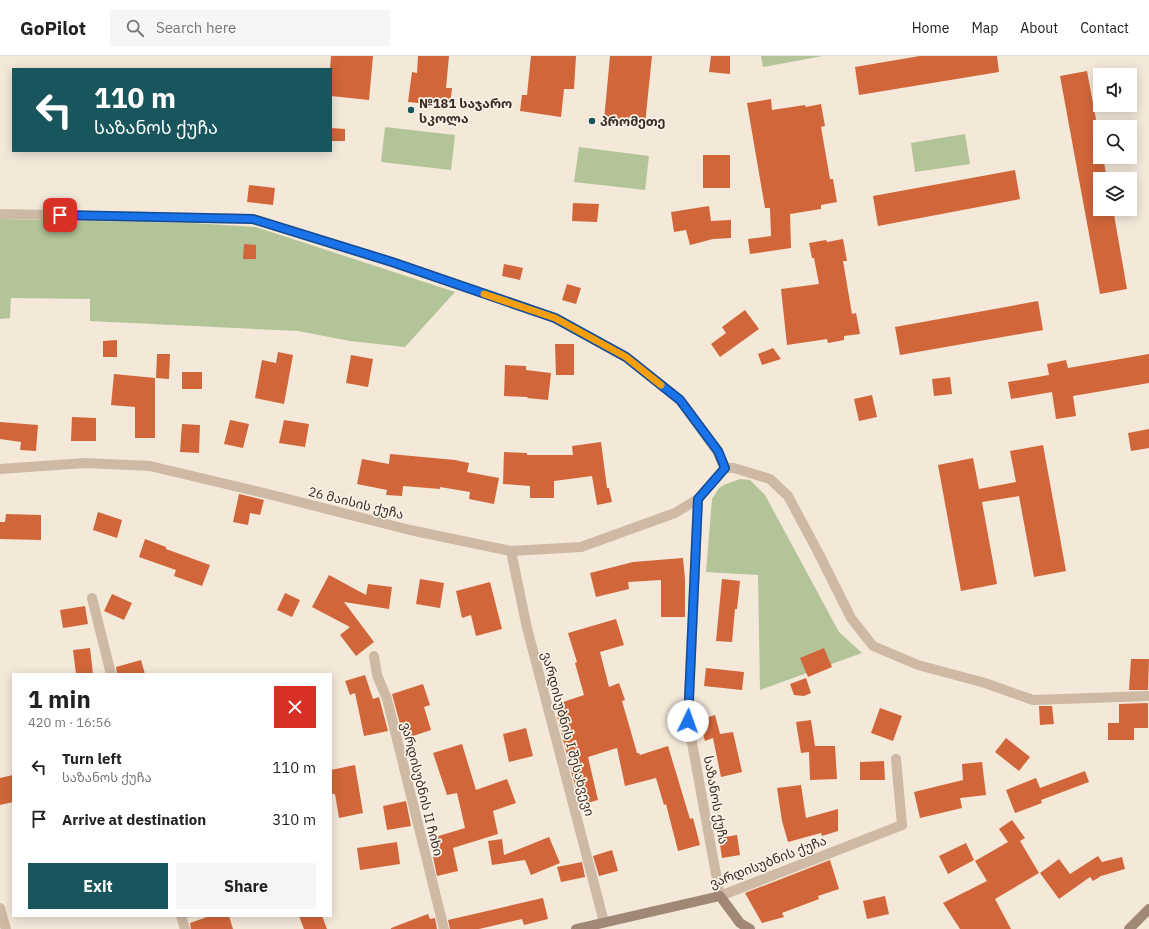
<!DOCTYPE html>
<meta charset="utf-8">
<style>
body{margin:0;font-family:"IBM Plex Sans","Noto Sans Georgian",sans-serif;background:#f6f6f6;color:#222;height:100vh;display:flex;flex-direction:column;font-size:15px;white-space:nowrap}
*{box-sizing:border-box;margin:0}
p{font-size:13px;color:#767676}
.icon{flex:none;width:22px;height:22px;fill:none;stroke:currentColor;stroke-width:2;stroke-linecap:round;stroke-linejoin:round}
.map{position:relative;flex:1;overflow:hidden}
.details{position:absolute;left:12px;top:617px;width:320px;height:244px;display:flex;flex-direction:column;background:#fff;border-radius:0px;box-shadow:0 2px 10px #0003}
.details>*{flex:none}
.top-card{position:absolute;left:12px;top:12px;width:320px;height:84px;border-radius:0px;box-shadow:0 2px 10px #0003;background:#18555d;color:#fff;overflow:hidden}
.buttons{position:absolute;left:1093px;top:12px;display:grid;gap:8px}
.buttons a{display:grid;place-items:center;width:44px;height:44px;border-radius:0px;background:#fff;box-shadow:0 2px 10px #0003;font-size:20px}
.pin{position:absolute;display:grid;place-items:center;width:34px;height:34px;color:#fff;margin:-17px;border-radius:8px;box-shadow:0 2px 6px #0006}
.me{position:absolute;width:44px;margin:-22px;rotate:3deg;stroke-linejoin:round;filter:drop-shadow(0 0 3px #0008)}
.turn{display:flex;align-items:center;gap:14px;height:84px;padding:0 16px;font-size:18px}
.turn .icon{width:52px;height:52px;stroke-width:2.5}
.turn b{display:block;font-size:28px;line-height:34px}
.round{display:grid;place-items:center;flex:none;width:42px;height:42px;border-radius:0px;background:#f6f6f6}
.headline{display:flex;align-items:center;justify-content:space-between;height:68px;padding:0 16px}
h1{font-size:24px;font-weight:800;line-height:30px}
.cta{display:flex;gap:8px;margin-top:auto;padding:8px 16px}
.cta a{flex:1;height:46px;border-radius:0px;background:#18555d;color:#fff;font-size:16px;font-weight:800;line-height:46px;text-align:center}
.cta a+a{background:#f6f6f6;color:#222}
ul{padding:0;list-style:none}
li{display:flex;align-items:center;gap:12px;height:52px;padding:0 16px}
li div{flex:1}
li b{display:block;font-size:15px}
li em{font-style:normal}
header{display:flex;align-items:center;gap:24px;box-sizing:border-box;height:56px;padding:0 20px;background:#fff;border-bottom:1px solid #e0e0e0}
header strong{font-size:19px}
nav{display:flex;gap:22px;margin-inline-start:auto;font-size:14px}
.search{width:280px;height:36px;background:#f6f6f6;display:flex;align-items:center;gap:10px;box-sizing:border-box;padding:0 14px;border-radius:0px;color:#767676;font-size:15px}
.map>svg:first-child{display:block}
</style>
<header>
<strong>GoPilot</strong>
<div class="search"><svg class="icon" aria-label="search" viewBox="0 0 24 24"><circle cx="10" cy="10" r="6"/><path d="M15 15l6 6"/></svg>Search here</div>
<nav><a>Home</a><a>Map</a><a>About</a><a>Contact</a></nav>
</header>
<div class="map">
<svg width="1149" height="873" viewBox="0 0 1149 873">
<rect width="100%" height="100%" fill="#f4e8d9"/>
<!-- green -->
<g fill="#b3c498">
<path d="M 761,0 L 823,0 L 763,11 Z"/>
<path d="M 385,71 L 455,79 L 451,114 L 381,106 Z"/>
<path d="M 965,78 L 970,108 L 915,116 L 911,87 Z"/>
<path d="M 579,91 L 649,100 L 645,134 L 574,126 Z"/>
<path d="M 0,163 L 193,167 L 256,171 L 455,236 L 405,291 L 350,285 L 298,275 L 90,265 L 90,243 L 11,242 L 10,262 L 0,263 Z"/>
<path d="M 740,423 L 750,424 L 765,439 L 839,576 L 862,597 L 760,634 L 758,519 L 706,516 L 712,443 L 719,432 L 726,428 Z"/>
</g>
<!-- building -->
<g fill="#d1663a">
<path d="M 331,0 L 373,0 L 369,44 L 331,40 L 331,13 L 330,13 Z"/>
<path d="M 418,0 L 449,0 L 446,32 L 452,32 L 450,50 L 408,46 L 412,16 L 417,17 Z"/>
<path d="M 531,0 L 576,0 L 574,33 L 564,33 L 561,61 L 520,55 L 522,39 L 527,39 Z"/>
<path d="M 610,0 L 652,0 L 645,68 L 604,64 Z"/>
<path d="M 711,0 L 730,0 L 730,18 L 709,16 Z"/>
<path d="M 920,0 L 997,0 L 999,16 L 859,39 L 855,11 Z"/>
<path d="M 1087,15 L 1100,85 L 1100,101 L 1103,101 L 1107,123 L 1100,123 L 1100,153 L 1113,153 L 1127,233 L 1100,238 L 1060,20 Z"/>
<path d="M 771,43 L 772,54 L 805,49 L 806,51 L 821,48 L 825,70 L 821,71 L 830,123 L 833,123 L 837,146 L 821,149 L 821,153 L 790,158 L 791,192 L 750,198 L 748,183 L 771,180 L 770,152 L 765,152 L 747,47 Z"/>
<path d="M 331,72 L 345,73 L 345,85 L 331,85 Z"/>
<rect x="703" y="99" width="27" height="33"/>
<path d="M 1015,114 L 1020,143 L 878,170 L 873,140 Z"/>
<path d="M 249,129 L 275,132 L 273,149 L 247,146 Z"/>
<path d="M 573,147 L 599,148 L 597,166 L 572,165 Z"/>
<path d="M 709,150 L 711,165 L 731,164 L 731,182 L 713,183 L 690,189 L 686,174 L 674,176 L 671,156 Z"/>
<path d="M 843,183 L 847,205 L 843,205 L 852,258 L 856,257 L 860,278 L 844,280 L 844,284 L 828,287 L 827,283 L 787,289 L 781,233 L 819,228 L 814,202 L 812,202 L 809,187 L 826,184 L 827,186 Z"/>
<path d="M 244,188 L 256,189 L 256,203 L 243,203 Z"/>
<path d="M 504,208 L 523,212 L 520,224 L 502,220 Z"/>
<path d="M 567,228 L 581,232 L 576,248 L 562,244 Z"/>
<path d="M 1038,245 L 1043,274 L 900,299 L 895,271 Z"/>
<path d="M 745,254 L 759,273 L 720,301 L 711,288 L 726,277 L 722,271 Z"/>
<path d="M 117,284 L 117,301 L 103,301 L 103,285 Z"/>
<path d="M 555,288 L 574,288 L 574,319 L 556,319 Z"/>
<path d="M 773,292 L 781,303 L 762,309 L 758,298 Z"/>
<path d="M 278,296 L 293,299 L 284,348 L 255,342 L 262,304 L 276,307 Z"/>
<path d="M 157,298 L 170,298 L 169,323 L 156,322 Z"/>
<path d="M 1149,298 L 1149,327 L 1073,340 L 1076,360 L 1056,363 L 1052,336 L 1011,343 L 1008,326 L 1049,319 L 1047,308 L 1066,304 L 1068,312 Z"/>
<path d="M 351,299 L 373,303 L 368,331 L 346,327 Z"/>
<path d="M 505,309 L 526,310 L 526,314 L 551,317 L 548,344 L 527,342 L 528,341 L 504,340 Z"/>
<rect x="182" y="316" width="20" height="17"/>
<path d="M 114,318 L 155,322 L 155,382 L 135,382 L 135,351 L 111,349 Z"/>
<path d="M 950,321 L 952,338 L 934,340 L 932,323 Z"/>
<path d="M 872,339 L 877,361 L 859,365 L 854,343 Z"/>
<path d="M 72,361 L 96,362 L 96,385 L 71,385 Z"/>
<path d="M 230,364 L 249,368 L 243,392 L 224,388 Z"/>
<path d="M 284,364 L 309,368 L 305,391 L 279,387 Z"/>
<path d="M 0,366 L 38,369 L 36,395 L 20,394 L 21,386 L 0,383 Z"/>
<path d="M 182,368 L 200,369 L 199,397 L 180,396 Z"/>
<path d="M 1149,373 L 1149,392 L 1131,395 L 1128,377 Z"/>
<path d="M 601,386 L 607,432 L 609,432 L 612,446 L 597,449 L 592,420 L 554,425 L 554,442 L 530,442 L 530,430 L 503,428 L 504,396 L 527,397 L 527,399 L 573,399 L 572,390 Z"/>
<path d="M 1043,389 L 1066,515 L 1034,521 L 1019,440 L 982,446 L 997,528 L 961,535 L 938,409 L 973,402 L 979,433 L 1016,426 L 1010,395 Z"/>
<path d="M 390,398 L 455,404 L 469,407 L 467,416 L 499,422 L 494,448 L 469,443 L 470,436 L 440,431 L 440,433 L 403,430 L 402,440 L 386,439 L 387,434 L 357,428 L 362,403 L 389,408 Z"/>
<path d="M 239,438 L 264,444 L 260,459 L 250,457 L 248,469 L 233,466 Z"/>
<path d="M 98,456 L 122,464 L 117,482 L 93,474 Z"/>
<path d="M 6,458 L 41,459 L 41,484 L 0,483 L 0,466 L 5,466 Z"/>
<path d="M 145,483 L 166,491 L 166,493 L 210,509 L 202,530 L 174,520 L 176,514 L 139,501 Z"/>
<path d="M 683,502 L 685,523 L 685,561 L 661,561 L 661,524 L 628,526 L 629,533 L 596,541 L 590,517 L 633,506 Z"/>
<path d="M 329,519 L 366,539 L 368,528 L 392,531 L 389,553 L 344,546 L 374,586 L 356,600 L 340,579 L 350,571 L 312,551 Z"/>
<path d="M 420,523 L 444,527 L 440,552 L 416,548 Z"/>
<path d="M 722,523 L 740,525 L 737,553 L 735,553 L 732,586 L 716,585 Z"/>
<path d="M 490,526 L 502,573 L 476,580 L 471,559 L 462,562 L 456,535 Z"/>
<path d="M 285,537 L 300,544 L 292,561 L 277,554 Z"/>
<path d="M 112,538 L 132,547 L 124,564 L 104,555 Z"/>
<path d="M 85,550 L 88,568 L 63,572 L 60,554 Z"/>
<path d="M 616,563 L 624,589 L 600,596 L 609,631 L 619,627 L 625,644 L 622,645 L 637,697 L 639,697 L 640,699 L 668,690 L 690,763 L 693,762 L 700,789 L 678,795 L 666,748 L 664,749 L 656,722 L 625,730 L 617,692 L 588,701 L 598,744 L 580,749 L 554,649 L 584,639 L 575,607 L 577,606 L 568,577 Z"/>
<path d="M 90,592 L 93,618 L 76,618 L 73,594 Z"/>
<path d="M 824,592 L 832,611 L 808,621 L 800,602 Z"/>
<path d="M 1131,603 L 1149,603 L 1148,634 L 1129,634 Z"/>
<path d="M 141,604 L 145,618 L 117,618 L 116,611 Z"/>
<path d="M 706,612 L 744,616 L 742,634 L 704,630 Z"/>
<path d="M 365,619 L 373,643 L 379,641 L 388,675 L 364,680 L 355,637 L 350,639 L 345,625 Z"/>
<path d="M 806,622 L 811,637 L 804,640 L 794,639 L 790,628 Z"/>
<path d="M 423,628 L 430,649 L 424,651 L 431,674 L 404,683 L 392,638 Z"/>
<path d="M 1148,647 L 1148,672 L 1134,672 L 1134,684 L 1108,684 L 1108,667 L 1119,667 L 1119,648 Z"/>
<path d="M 1039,650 L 1052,650 L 1054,668 L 1040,669 Z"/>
<path d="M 880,652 L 902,660 L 893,685 L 871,677 Z"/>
<path d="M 715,659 L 720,678 L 733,676 L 742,716 L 721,721 L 713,682 L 705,685 L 699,664 Z"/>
<path d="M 811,664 L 815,690 L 835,690 L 837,723 L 810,724 L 809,696 L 801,697 L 796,666 Z"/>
<path d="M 526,672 L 533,700 L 509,706 L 503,678 Z"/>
<path d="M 1006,682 L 1030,701 L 1019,715 L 995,696 Z"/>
<path d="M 462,688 L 476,734 L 507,723 L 516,747 L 493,755 L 498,778 L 453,792 L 458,815 L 437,820 L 432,796 L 436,795 L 432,782 L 465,772 L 457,737 L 447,739 L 433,697 Z"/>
<path d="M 884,705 L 885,724 L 860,724 L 860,706 Z"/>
<path d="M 982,706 L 986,739 L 960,742 L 962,752 L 920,762 L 914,736 L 963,724 L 962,708 Z"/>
<path d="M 355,709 L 363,757 L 339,762 L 335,738 L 331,738 L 331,714 Z"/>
<path d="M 1085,715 L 1089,726 L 1041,744 L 1042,747 L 1015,757 L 1006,734 L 1036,722 L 1040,732 Z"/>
<path d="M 13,719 L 13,746 L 0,749 L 0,722 Z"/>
<path d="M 801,729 L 806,762 L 838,753 L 838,775 L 822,780 L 821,777 L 788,786 L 782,765 L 777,732 Z"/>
<path d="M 406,745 L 411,770 L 387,774 L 383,750 Z"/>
<path d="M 1012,764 L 1025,782 L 1020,785 L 1039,817 L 995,843 L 1011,873 L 960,873 L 943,847 L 987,825 L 975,805 L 1008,786 L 999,773 Z"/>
<path d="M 737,779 L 740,799 L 722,802 L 719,782 Z"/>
<path d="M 549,781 L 560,807 L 531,819 L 525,804 L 492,809 L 488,785 L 502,783 L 504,799 Z"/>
<path d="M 397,786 L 400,808 L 360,814 L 357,792 Z"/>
<path d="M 966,787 L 974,804 L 948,818 L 939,800 Z"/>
<path d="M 612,794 L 618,815 L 599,820 L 593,800 Z"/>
<path d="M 1098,800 L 1102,806 L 1122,801 L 1125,813 L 1101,820 L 1093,825 L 1090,821 L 1059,843 L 1040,817 L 1059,803 L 1070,818 Z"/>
<path d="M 830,804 L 839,833 L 818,840 L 819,843 L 782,857 L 784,861 L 762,867 L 745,837 Z"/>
<path d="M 582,806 L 585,821 L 561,826 L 557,811 Z"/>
<path d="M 885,840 L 889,858 L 867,863 L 863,845 Z"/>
<path d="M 543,842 L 548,863 L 524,869 L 522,863 L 479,873 L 450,873 L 448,864 Z"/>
<path d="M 428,858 L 430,863 L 435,862 L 437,873 L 391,873 L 391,872 Z"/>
<path d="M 210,860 L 229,860 L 233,873 L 191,873 L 190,867 Z"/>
<path d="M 299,860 L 322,860 L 327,873 L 304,873 Z"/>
</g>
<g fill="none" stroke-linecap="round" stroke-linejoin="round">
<!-- street -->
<g stroke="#cdb9a4" stroke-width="10">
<path d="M 0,158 L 253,163 L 392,206 L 555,262 L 626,301 L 680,344 L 717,395 L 725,412"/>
<path d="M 725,412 L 734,412 L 770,423 L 788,440 L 818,496 L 851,562 L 873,590 L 918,609 L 985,627 L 1033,644 L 1149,640"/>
<path d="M 0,413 L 85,407 L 150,410 L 272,439 L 410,474 L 511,495 L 581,491 L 675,457 L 698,443 L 725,412"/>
<path d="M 698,443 L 688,665 L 720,840 L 902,769 L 896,703"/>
<path d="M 511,495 L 527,572 L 604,866"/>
<path d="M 92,542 L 111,618"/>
<path d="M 374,600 L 377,619 L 387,643 L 444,873"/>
<path d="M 0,852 L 6,873"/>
<path d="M 181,860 L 185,873"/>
</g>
<!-- secondary -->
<g stroke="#a18775" stroke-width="10">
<path d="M 576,873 L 720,840 L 740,867 L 750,873"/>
<path d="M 1129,873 L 1149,853"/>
</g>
</g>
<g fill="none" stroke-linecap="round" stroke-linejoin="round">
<defs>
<path id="route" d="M 60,159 L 253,163 L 392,206 L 555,262 L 626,301 L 680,344 L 718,395 L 725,412 L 698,443 L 688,665"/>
</defs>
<!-- route casing -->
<use href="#route" stroke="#114b97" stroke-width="10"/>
<!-- route -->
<use href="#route" stroke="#1a73e8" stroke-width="7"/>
<!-- slow -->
<path stroke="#f59e0b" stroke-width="7" d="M 484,238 L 555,262 L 626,301 L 661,329"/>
</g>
<!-- markers -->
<g fill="#18555d" stroke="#fbf2e6" stroke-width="1.5">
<circle cx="411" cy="54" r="4"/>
<circle cx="592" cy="65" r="4"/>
</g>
<g text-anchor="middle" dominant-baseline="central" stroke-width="3.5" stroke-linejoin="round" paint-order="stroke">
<!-- poi labels -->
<g font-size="13" font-weight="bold" fill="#382d26" stroke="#fbf2e6" text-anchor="start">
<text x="419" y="47">№181 საჯარო<tspan x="419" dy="15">სკოლა</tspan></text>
<text x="600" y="65">პრომეთე</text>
</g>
<!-- street labels -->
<g font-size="13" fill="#382d26" stroke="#fbf2e6">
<text transform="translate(356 447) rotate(14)">26 მაისის ქუჩა</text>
<text transform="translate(568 678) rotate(75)">ვარდისუბნის I შესახვევი</text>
<text transform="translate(422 733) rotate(76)">ვარდისუბნის II ჩიხი</text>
<text transform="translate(716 744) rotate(80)">საზანოს ქუჩა</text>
<text transform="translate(768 806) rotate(-21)">ვარდისუბნის ქუჩა</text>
</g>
</g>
</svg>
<div class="buttons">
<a><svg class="icon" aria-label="sound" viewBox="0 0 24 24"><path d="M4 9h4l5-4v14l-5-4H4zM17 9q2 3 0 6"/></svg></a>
<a><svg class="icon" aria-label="search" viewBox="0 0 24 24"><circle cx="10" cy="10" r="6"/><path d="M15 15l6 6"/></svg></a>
<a><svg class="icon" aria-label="layers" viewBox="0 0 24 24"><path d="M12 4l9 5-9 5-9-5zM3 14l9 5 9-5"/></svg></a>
</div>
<div class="pin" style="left:60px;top:159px;background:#d93025"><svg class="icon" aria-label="arrive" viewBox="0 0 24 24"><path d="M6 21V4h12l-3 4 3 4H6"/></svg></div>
<svg class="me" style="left:688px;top:665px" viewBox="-20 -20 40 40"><circle r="19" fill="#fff"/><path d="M0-13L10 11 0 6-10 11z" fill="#1a73e8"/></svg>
<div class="top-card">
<div class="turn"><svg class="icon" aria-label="left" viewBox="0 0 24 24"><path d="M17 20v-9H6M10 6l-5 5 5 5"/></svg><div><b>110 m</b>საზანოს ქუჩა</div></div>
</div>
<section class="details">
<div class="headline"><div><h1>1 min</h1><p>420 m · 16:56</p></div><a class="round" style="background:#d93025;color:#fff"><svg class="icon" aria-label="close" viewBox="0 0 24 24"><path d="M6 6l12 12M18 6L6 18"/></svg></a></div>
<ul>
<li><svg class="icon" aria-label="left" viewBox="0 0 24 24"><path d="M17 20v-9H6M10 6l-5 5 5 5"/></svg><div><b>Turn left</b><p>საზანოს ქუჩა</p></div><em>110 m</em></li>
<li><svg class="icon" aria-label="arrive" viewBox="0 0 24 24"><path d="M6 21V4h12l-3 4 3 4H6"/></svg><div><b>Arrive at destination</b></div><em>310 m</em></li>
</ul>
<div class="cta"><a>Exit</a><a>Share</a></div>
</section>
</div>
